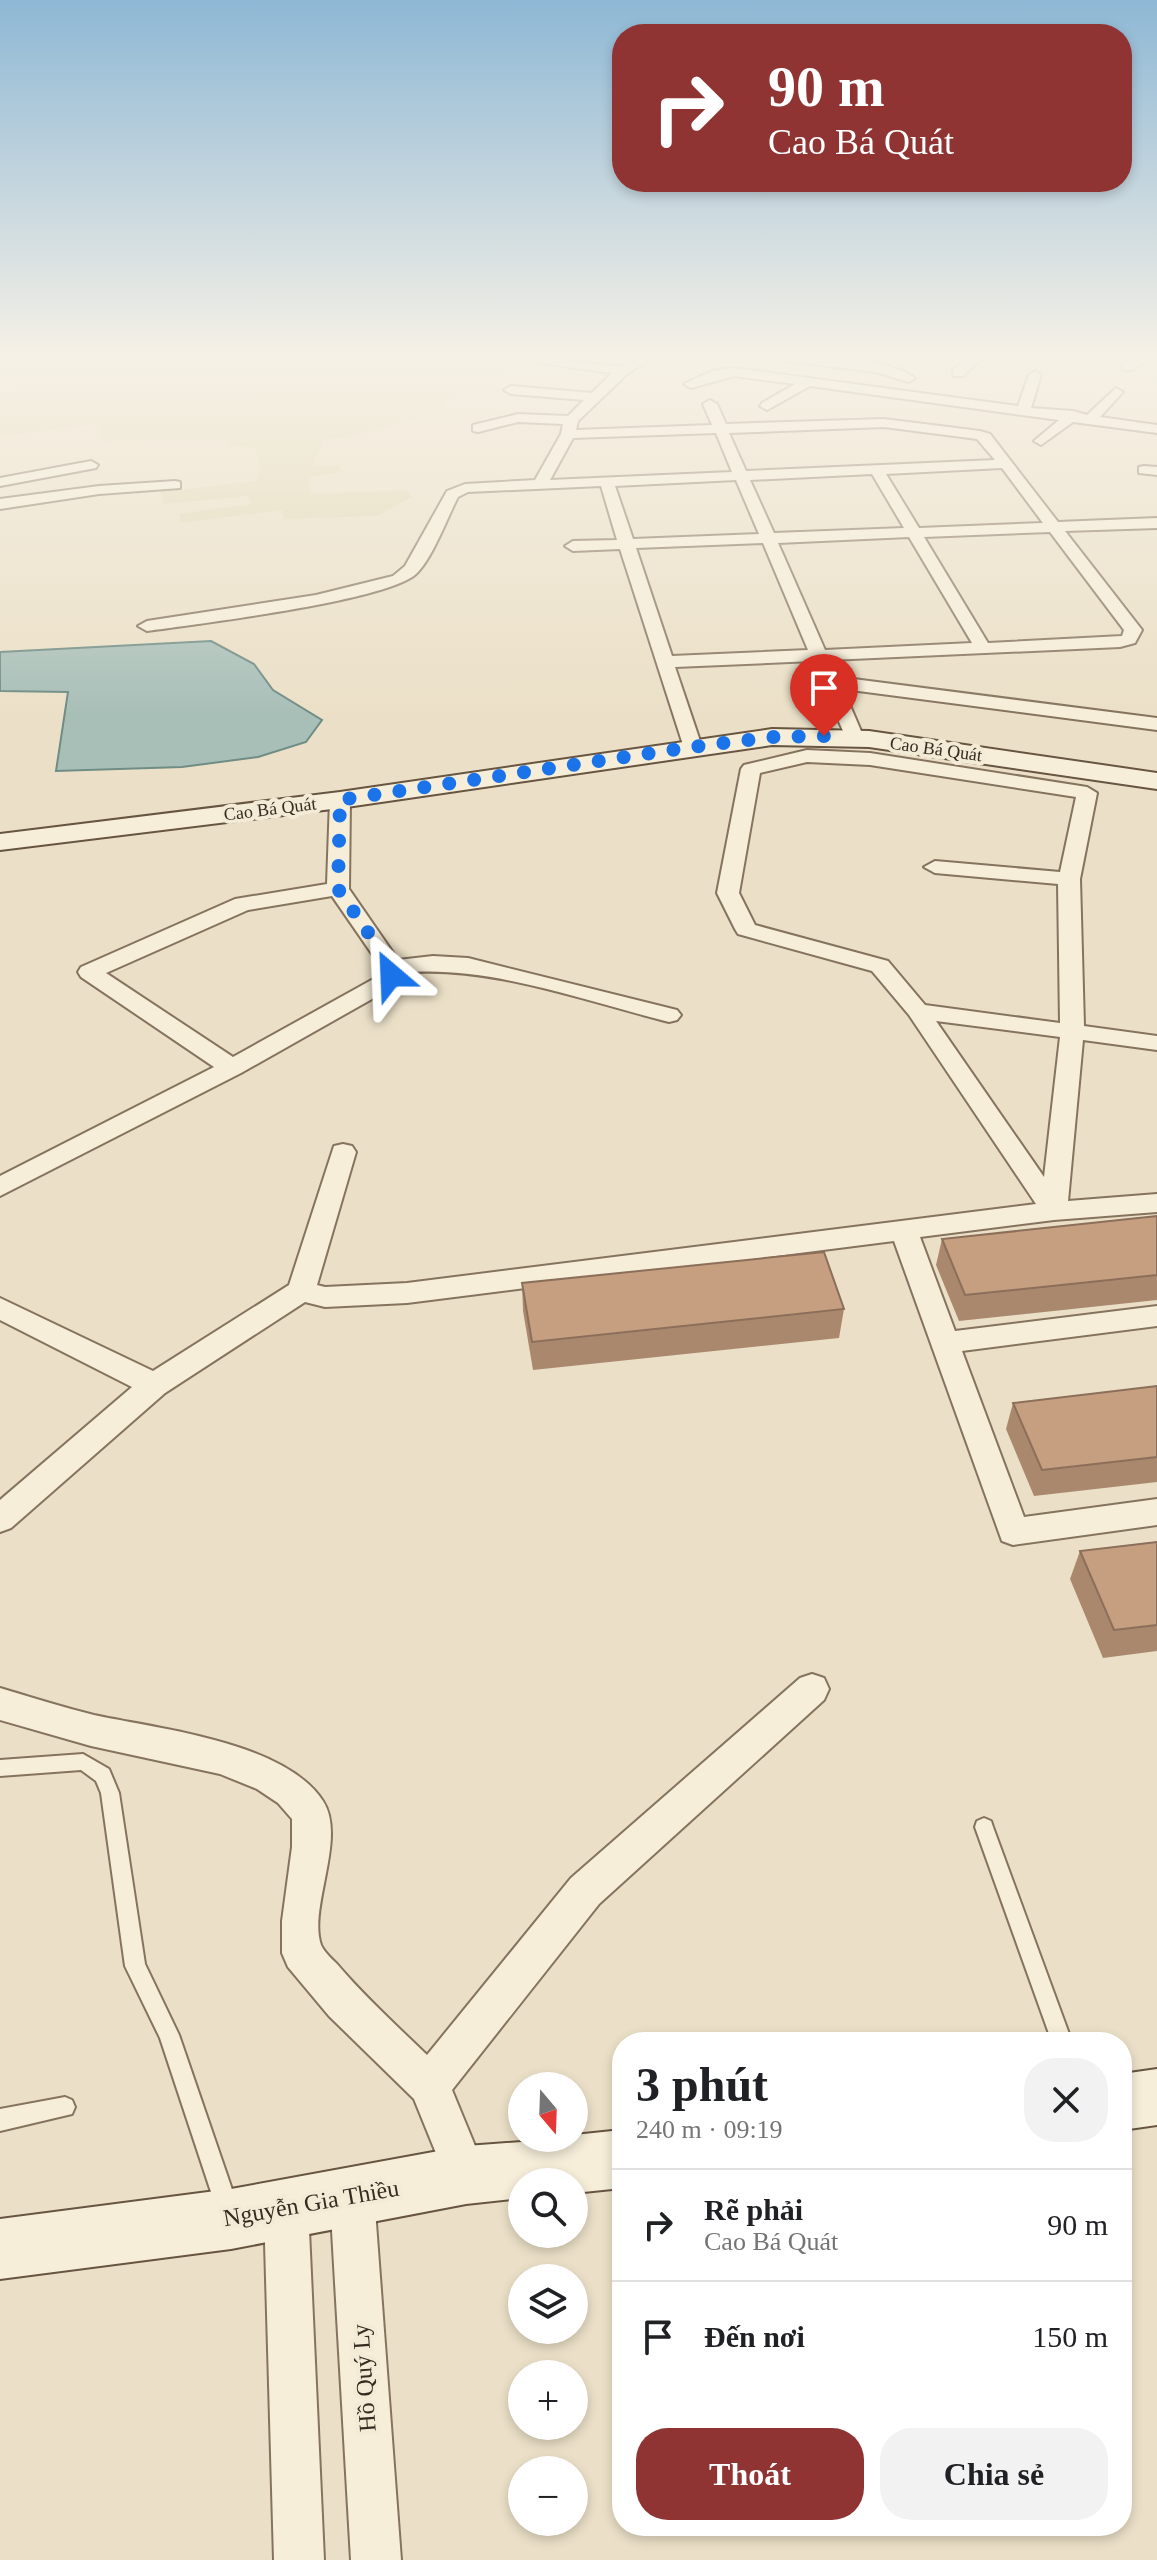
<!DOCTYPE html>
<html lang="vi">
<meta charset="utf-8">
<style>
body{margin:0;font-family:Georgia,serif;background:#f2f2f2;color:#202124;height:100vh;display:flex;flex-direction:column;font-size:30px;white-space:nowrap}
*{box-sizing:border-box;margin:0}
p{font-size:26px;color:#757577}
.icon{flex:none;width:44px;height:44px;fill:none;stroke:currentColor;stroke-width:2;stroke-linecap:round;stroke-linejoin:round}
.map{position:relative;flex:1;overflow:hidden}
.details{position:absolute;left:612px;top:2032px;width:520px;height:504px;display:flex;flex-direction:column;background:#fff;border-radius:32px;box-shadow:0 4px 12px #0003}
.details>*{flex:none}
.hud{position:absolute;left:612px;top:24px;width:520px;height:168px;border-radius:32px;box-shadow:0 4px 12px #0003;background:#8f3333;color:#fff;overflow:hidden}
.needle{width:52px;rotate:161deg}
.controls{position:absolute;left:508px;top:2072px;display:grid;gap:16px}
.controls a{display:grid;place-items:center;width:80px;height:80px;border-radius:50%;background:#fff;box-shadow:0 4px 12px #0003;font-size:40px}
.pin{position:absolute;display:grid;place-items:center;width:68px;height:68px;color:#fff;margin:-82px -34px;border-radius:50% 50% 50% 0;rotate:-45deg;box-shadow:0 0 8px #0007}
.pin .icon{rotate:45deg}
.me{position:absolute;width:88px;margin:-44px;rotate:334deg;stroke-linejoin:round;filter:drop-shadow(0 0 6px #0008)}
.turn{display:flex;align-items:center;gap:28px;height:168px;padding:0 24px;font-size:36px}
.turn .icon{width:104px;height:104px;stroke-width:2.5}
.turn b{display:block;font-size:56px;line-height:68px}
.round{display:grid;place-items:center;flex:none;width:84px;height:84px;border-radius:32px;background:#f2f2f2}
.overview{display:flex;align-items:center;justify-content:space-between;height:136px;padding:0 24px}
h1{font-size:48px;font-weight:700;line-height:60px}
.cta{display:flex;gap:16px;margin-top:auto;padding:16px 24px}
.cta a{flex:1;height:92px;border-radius:32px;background:#8f3333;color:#fff;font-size:32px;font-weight:700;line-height:92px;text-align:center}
.cta a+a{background:#f2f2f2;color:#202124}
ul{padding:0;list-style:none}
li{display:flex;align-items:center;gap:24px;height:112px;padding:0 24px;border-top:2px solid #e0e0e0}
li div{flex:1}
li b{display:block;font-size:30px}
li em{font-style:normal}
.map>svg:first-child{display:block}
</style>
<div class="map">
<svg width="1157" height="2560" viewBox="0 0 1157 2560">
<rect width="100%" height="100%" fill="#ebe0c7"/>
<!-- farmland -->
<path fill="#e0d9b5" d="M 0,356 L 536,356 L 499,390 L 498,396 L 451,398 L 438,412 L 352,437 L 325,439 L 312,466 L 339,466 L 343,472 L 309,477 L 311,494 L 407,490 L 412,497 L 377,516 L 284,519 L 282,510 L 181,523 L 179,514 L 252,504 L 248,496 L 164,504 L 160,492 L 257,481 L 260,467 L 255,447 L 231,446 L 226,439 L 106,442 L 96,424 L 0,437 L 0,393 L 9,392 L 29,377 L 0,376 Z"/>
<!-- water -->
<path fill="#a8bfb8" stroke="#6f8c85" stroke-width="2" d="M 211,641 L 254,664 L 273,690 L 322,720 L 306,742 L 258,757 L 182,767 L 56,771 L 68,692 L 0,691 L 0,652 Z"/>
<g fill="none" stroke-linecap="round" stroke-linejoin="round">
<defs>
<g id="lane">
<path d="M 83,1754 L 109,1769 L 119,1793 L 145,1964 L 179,2035 L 238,2207 L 235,2215 L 227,2218 L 219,2215 L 216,2207 L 160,2038 L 125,1966 L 101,1793 L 96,1781 L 81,1770 L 0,1776 L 0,1760 Z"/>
<path d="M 984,1818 L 991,1821 L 993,1827 L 1072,2042 L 1052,2042 L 975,1827 L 977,1821 Z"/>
<path d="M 65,2097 L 72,2100 L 75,2107 L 72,2114 L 0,2131 L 0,2109 Z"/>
</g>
<g id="street">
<path d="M 536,356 L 620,367 L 640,356 L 655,356 L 627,374 L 578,421 L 576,430 L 712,425 L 703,404 L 710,400 L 717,404 L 726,424 L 884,419 L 980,431 L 990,434 L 1058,522 L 1157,518 L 1157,528 L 1065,531 L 1142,630 L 1135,643 L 1120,647 L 830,660 L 838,677 L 1157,718 L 1157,730 L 843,689 L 864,738 L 855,744 L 846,738 L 813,661 L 675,667 L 702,747 L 692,753 L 685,751 L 620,549 L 573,551 L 565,546 L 573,541 L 617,540 L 601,486 L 468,492 L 458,497 C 447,518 433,557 417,573 C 390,601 195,624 147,631 L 138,626 L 147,621 L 316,595 L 393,576 L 405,566 L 447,491 L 465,484 L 535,480 L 561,434 L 563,424 L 518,422 L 478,432 L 473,431 L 473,425 L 518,414 L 568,416 L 584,400 L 511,394 L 504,390 L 511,386 L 592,393 L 612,373 L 540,363 L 536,362 ZM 884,427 L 977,439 L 995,460 L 746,471 L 729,433 ZM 716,433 L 732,472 L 550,480 L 573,438 ZM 1002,468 L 1043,523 L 919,528 L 886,474 ZM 872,474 L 904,528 L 774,533 L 750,480 ZM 736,480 L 759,534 L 633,539 L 615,486 ZM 1050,532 L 1124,630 L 1122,636 L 988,643 L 924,537 ZM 909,537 L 972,643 L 825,650 L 778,543 ZM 763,543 L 808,650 L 672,656 L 636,548 Z"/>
<path d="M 771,356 C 808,356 886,356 915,378 L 909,382 L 875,372 L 777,360 Z"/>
<path d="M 971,356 L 984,356 L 963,376 L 953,376 L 953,370 Z"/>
<path d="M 1137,356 L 1151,356 L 1133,370 L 1123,370 L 1123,364 Z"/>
<path d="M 734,368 L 1018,406 L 1029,375 L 1035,371 L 1041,375 L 1031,408 L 1073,411 L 1087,415 L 1116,388 L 1123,392 L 1100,417 L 1157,425 L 1157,433 L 1073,422 L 1041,445 L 1034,441 L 1059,420 L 810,386 L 767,410 L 760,406 L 762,403 L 795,384 L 734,376 L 691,388 L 684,384 L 712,371 Z"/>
<path d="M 91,461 L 98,465 L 96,468 L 0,486 L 0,478 Z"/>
<path d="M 1144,466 L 1157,467 L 1157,475 L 1139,473 L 1139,467 Z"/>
<path d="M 175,481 L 180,482 L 180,488 L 99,494 L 0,509 L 0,499 L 99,486 Z"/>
<path d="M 807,750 L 870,753 L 1087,787 L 1097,793 L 1080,879 L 1084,1026 L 1157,1036 L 1157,1050 L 1083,1040 L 1068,1201 L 1157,1194 L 1157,1212 L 1054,1220 L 920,1237 L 955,1331 L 1157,1306 L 1157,1326 L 962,1351 L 1024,1517 L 1157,1499 L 1157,1525 L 1013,1545 L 1002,1541 L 894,1241 L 407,1303 L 325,1307 L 305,1302 L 165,1393 L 11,1528 L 0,1532 L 0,1500 L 132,1387 L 0,1320 L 0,1298 L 153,1371 L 289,1285 L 334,1146 L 343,1144 L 352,1146 L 356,1152 L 317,1285 L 325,1287 L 407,1283 L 1036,1204 L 909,1015 L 872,971 L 738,934 L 735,929 L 717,893 L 741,769 L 744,765 ZM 807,762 L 870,765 L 1076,797 L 1060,872 L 935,861 L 924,867 L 935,873 L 1058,884 L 1060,1023 L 925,1005 L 888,961 L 755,925 L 739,893 L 760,773 ZM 936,1021 L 1060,1037 L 1044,1177 Z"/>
<path d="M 340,794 L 350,800 L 349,889 L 398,960 L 433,956 L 468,958 L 677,1010 L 681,1015 L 677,1020 L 669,1022 C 585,1001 487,964 401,973 L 395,986 L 241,1073 L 0,1196 L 0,1176 L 214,1067 L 81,977 L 78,972 L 81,967 L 235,899 L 327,884 L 330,800 ZM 332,896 L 381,967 L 377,977 L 233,1057 L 106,973 L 248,910 Z"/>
<path d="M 812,1674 L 824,1678 L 829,1689 L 824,1700 L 599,1904 L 452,2090 L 487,2175 L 481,2190 L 466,2196 L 451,2190 L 414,2099 L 329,2016 L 288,1967 L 282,1953 L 282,1921 L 292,1847 L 292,1819 L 278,1803 L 257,1789 L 220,1774 L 91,1746 L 0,1720 L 0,1688 C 31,1697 62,1707 94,1715 C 159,1729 285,1742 323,1801 C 347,1838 308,1908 321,1945 C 324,1952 332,1959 337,1964 C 365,1997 396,2025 427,2055 L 571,1878 L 800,1678 Z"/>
<path d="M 352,2174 L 367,2181 L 374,2196 L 401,2560 L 351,2560 L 330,2196 L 337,2181 Z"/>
<path d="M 286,2186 L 301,2193 L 308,2208 L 324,2560 L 274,2560 L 264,2208 L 271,2193 Z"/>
</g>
<g id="secondary">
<path d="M 772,729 L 869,731 L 1157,773 L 1157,789 L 869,747 L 772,745 L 340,808 L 0,850 L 0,834 L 340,792 Z"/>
<path d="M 1157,2069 L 1157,2125 L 1122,2130 L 1122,2074 Z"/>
<path d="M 622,2130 L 622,2188 L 574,2193 L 574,2182 L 522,2182 L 522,2198 L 466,2204 L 231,2249 L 0,2279 L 0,2219 L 231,2189 L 466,2146 L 574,2138 L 574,2135 Z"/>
</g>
</defs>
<!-- lane casing -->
<use href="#lane" stroke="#85735e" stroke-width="4"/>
<!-- street casing -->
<use href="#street" stroke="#85735e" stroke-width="4"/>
<!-- secondary casing -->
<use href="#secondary" stroke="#675441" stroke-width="4"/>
<!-- lane -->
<use href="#lane" fill="#f6eed9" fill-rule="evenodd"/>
<!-- street -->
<use href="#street" fill="#f6eed9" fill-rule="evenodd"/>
<!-- secondary -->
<use href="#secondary" fill="#f6eed9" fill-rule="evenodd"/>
</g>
<!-- wall -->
<g fill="#aa886e">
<path d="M 1157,1216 L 1157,1300 L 959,1321 L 936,1265 L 942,1239 Z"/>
<path d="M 522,1283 L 844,1309 L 839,1338 L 533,1370 L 523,1311 Z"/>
<path d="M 1157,1386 L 1157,1482 L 1034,1496 L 1006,1429 L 1013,1403 Z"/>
<path d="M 1157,1542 L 1157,1651 L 1103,1658 L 1070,1579 L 1080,1551 Z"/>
</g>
<!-- building -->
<g fill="#c69e80" stroke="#8b6f5a" stroke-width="2">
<path d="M 1157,1216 L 1157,1275 L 965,1295 L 942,1239 Z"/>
<path d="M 824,1252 L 844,1309 L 532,1342 L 522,1283 Z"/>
<path d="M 1157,1386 L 1157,1457 L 1042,1470 L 1013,1403 Z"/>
<path d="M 1157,1542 L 1157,1625 L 1114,1630 L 1080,1551 Z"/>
</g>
<!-- sky -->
<linearGradient id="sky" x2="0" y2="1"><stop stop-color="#8eb8d5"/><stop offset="0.5" stop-color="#f6f1e6"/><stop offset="1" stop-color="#f6f1e6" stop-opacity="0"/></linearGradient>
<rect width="1157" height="714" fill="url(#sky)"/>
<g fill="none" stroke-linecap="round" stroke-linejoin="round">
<!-- route -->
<path stroke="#1a73e8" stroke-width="14" stroke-dasharray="0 25.2" d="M 391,975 L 392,967 L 338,889 L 340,800 L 692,747 L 772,737 L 824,736"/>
</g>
<g text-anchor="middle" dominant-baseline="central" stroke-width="8" stroke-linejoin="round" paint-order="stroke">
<!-- far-street labels -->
<g font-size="18" fill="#362b20" stroke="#f3ebd6">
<text transform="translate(936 749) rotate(8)">Cao Bá Quát</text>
<text transform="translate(270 809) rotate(-7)">Cao Bá Quát</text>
</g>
<!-- near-street labels -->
<g font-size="24" fill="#362b20" stroke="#f3ebd6">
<text transform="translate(311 2203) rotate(-10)">Nguyễn Gia Thiều</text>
<text transform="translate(364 2378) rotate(-94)">Hồ Quý Ly</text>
</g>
</g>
</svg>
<div class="controls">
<a><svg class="needle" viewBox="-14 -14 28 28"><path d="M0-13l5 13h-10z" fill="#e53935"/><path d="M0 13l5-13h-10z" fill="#757577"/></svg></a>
<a><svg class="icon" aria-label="search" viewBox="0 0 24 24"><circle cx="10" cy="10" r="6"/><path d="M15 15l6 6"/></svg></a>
<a><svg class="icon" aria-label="layers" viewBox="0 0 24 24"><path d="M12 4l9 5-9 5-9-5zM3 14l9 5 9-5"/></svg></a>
<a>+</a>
<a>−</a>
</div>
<div class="pin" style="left:824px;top:736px;background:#d93025"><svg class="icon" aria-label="arrive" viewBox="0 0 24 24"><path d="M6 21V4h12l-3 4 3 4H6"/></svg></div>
<svg class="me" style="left:391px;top:975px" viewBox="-20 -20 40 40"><path d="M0-17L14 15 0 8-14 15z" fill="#1a73e8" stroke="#fff" stroke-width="4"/></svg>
<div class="hud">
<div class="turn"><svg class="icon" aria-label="right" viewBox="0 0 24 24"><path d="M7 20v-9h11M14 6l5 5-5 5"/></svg><div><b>90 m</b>Cao Bá Quát</div></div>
</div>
<section class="details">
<div class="overview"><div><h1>3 phút</h1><p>240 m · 09:19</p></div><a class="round"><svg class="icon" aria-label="close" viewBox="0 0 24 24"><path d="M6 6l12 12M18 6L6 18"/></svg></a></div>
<ul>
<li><svg class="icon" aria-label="right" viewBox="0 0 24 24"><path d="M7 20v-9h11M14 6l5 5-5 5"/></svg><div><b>Rẽ phải</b><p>Cao Bá Quát</p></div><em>90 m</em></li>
<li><svg class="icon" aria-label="arrive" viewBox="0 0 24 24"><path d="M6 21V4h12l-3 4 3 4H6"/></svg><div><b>Đến nơi</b></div><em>150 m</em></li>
</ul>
<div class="cta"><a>Thoát</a><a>Chia sẻ</a></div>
</section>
</div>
